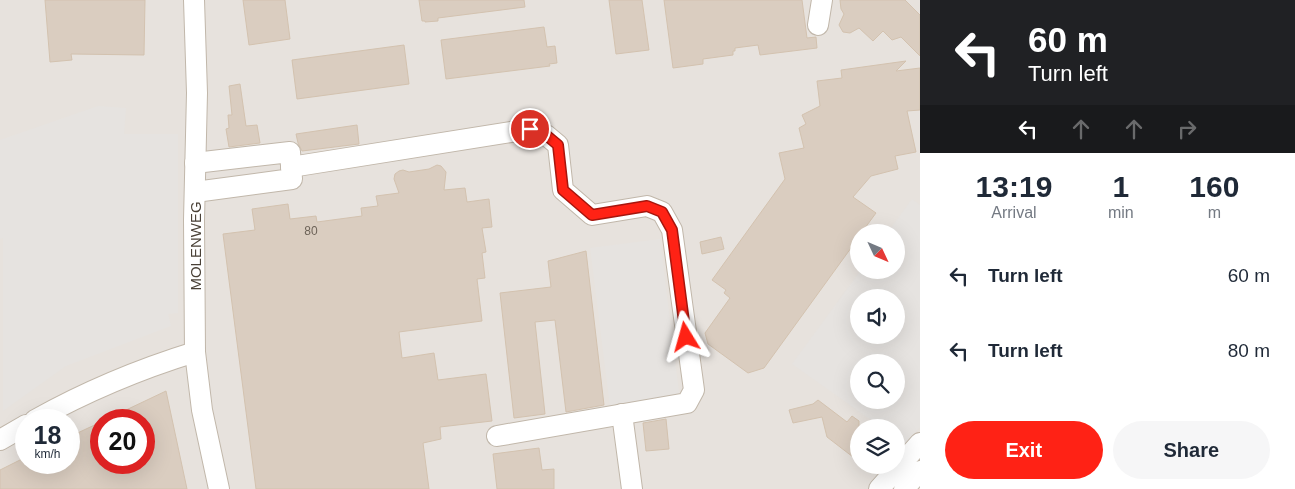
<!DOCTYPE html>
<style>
body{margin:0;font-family:Arial,sans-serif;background:#f6f6f7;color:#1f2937;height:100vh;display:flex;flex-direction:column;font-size:19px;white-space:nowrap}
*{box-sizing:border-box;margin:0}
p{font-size:16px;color:#747a83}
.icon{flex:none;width:28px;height:28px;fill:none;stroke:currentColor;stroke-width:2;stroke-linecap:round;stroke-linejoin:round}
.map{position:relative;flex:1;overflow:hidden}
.sheet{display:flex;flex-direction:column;background:#fff;width:375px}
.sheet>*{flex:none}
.banner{background:#202124;color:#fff;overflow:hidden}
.needle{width:32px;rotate:134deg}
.fabs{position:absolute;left:850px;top:224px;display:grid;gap:10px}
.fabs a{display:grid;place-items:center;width:55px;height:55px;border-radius:50%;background:#fff;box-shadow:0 5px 20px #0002;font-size:25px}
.speed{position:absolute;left:15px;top:409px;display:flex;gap:10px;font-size:25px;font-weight:700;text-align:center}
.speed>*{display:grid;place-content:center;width:65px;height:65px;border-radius:50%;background:#fff;box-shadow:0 5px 20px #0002;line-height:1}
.speed small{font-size:12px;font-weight:400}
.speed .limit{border:8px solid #d22;background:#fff;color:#111}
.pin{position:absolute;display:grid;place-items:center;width:42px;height:42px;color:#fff;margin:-21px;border:2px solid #fff;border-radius:50%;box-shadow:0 1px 5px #0007}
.me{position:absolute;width:55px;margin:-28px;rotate:352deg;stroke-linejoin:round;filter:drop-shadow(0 0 4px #0008)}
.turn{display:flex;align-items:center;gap:18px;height:105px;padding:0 25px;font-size:22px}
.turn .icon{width:65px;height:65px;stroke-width:2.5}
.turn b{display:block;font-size:35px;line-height:42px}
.lanes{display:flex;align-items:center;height:48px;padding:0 25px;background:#0003;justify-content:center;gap:25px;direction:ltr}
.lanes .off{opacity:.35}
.eta{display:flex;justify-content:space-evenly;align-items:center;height:85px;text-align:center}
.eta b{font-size:30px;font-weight:700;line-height:35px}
.cta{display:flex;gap:10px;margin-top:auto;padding:10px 25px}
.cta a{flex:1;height:58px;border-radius:30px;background:#ff2215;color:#fff;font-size:20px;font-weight:700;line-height:58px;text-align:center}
.cta a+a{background:#f6f6f7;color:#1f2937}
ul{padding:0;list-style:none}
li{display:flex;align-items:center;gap:15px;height:75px;padding:0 25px}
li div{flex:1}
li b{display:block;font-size:19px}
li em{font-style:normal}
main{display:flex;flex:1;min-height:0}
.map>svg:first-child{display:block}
</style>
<main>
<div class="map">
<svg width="920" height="489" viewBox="0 0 920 489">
<rect width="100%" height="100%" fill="#f5f0e8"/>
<!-- industrial -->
<path fill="#e7e2dd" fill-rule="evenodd" d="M 0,0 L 920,0 L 920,432 L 896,458 L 896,428 L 859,428 L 859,465 L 890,465 L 869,489 L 0,489 ZM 859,232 L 896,232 L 896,270 L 859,270 ZM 859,298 L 896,298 L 896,335 L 859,335 ZM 859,362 L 896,362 L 896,400 L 859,400 ZM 26,420 L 69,420 L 69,462 L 26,462 ZM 101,420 L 144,420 L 144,462 L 101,462 Z"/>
<!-- parking -->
<g fill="#e6e3e0" fill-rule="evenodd">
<path d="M 98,106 L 126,108 L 124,134 L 178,134 L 178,313 L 168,314 L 171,326 L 66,366 L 3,411 L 3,238 L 0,239 L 0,140 Z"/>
<path d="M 912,199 L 920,205 L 920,427 L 905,445 L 896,438 L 896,428 L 881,427 L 792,364 L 861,270 L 896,270 L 896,232 L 888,232 ZM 859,298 L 896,298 L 896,335 L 859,335 ZM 859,362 L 896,362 L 896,400 L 859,400 Z"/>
<path d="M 660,239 L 680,399 L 610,408 L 590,248 Z"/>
</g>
<!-- building -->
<g fill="#dacdc0" stroke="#d3c2af">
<path d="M 45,0 L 145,0 L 144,55 L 71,54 L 72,60 L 50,62 Z"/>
<path d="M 243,0 L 285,0 L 290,39 L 249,45 Z"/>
<path d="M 419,0 L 524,0 L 525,7 L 438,18 L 438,21 L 425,22 L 425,21 L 422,21 Z"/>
<path d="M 609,0 L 642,0 L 649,50 L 616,54 Z"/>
<path d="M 664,0 L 802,0 L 807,38 L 816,37 L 817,48 L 760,55 L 758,45 L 735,48 L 735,51 L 733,51 L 733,55 L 703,59 L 703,64 L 673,68 Z"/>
<path d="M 840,0 L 905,0 L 920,15 L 920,56 L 901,37 L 892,40 L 883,31 L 873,41 L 859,28 L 850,33 L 843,32 L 839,25 L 844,14 L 841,9 Z"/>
<path d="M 544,27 L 547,47 L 555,46 L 557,63 L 549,64 L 550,66 L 446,79 L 441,40 Z"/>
<path d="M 404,45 L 409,84 L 297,99 L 292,60 Z"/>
<path d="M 906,61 L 896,71 L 920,68 L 920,110 L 907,111 L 916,152 L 895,156 L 898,169 L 871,176 L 853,197 L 876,213 L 862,232 L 859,232 L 859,237 L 764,368 L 748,373 L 708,344 L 705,333 L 730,298 L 724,293 L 726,290 L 712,280 L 785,179 L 779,153 L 804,148 L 799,128 L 806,124 L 802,115 L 820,106 L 817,81 L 842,78 L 841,70 Z"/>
<path d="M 240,84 L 246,126 L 257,125 L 260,143 L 229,147 L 226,129 L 229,128 L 228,115 L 232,115 L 229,86 Z"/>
<path d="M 357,125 L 359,144 L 302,151 L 298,143 L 296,134 Z"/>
<path d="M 437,165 L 441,166 L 446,172 L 444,190 L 465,188 L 467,202 L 489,199 L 492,227 L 482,228 L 486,252 L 482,253 L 485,278 L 477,279 L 482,321 L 399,332 L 402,358 L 434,353 L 438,380 L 486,374 L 492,421 L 440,427 L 441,439 L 423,443 L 429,489 L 256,489 L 223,234 L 255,230 L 252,209 L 288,204 L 290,219 L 316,216 L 317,222 L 362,216 L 361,208 L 378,206 L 376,196 L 399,193 L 394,179 L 395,174 L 399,171 L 403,170 L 409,172 L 429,169 Z"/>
<path d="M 721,237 L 724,249 L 702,254 L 700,242 Z"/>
<path d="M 586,251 L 604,405 L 566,412 L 555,320 L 535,322 L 545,414 L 514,418 L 500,293 L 551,287 L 548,261 Z"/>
<path d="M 166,391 L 187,489 L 0,489 L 0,470 L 26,457 L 26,462 L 69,462 L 69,437 L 101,422 L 101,462 L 144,462 L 144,420 L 105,420 Z"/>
<path d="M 818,400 L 847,422 L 852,416 L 859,421 L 859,451 L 853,457 L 827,437 L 822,417 L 793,423 L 789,410 L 813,404 Z"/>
<path d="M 666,419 L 669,449 L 646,451 L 643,423 Z"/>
<path d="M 539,448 L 542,470 L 554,469 L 554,489 L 497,489 L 493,454 Z"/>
</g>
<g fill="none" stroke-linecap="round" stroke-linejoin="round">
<defs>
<g id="minor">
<path d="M 194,0 L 197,93 L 194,220 L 195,352 L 202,410 L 219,489"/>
<path d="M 818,25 L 822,0"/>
<path d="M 291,167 L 530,129 L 546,135 L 558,145 L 563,190 L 592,215 L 647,206 L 662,212 L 672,230 L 694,390 L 687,403 L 497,436"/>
<path d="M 195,192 L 292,179 L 290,152 L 195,163"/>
<path d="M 622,414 L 632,489"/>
<path d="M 35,420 C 85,392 140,369 195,352"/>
<path d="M 0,440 L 26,425"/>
<path d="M 879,489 L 920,443"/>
<path d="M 904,489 L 920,471"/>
</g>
</defs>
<!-- minor casing -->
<use href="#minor" stroke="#c1b7aa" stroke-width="22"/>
<!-- minor -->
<use href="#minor" stroke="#fff" stroke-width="20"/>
</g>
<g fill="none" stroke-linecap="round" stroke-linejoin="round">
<defs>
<path id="route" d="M 530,129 L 546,135 L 558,145 L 563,190 L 592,215 L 647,206 L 662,212 L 672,230 L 686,337"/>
</defs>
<!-- route casing -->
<use href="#route" stroke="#a6160e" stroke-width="12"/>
<!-- route -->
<use href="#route" stroke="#ff2215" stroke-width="9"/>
</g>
<g text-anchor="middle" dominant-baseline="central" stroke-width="5" stroke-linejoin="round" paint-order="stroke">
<!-- number labels -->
<g font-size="12" fill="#6d6358">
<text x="311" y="231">80</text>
</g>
<!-- street labels -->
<g font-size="15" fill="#494036" stroke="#fff">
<text transform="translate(195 246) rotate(-90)">MOLENWEG</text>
</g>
</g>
</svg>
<div class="fabs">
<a><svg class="needle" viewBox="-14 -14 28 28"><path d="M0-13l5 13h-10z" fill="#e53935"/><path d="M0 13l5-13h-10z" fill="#747a83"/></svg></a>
<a><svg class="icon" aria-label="sound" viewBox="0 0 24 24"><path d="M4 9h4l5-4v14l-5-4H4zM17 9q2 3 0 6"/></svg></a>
<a><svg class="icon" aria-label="search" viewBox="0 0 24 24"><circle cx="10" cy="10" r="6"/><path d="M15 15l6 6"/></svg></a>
<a><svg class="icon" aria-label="layers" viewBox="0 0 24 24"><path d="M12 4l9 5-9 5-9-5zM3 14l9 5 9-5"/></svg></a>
</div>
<div class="speed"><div>18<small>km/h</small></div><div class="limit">20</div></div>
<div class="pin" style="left:530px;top:129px;background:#d93025"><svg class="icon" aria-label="arrive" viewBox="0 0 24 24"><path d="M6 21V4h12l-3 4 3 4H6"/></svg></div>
<svg class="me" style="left:686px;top:337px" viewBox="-20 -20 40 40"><path d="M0-17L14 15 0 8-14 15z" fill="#ff2215" stroke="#fff" stroke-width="4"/></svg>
</div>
<section class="sheet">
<div class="banner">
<div class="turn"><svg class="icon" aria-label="left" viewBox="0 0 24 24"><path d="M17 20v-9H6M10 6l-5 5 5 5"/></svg><div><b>60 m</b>Turn left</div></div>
<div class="lanes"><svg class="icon" aria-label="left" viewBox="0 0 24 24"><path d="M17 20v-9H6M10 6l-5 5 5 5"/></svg><svg class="icon off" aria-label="ahead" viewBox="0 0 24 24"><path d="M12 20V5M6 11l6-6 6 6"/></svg><svg class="icon off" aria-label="ahead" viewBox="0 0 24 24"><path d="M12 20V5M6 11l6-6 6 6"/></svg><svg class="icon off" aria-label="right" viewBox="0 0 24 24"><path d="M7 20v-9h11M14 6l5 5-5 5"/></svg></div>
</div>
<div class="eta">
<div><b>13:19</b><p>Arrival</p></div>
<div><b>1</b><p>min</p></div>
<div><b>160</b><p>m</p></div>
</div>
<ul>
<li><svg class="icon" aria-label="left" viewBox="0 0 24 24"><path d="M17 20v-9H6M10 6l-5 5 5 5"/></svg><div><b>Turn left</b></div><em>60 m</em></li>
<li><svg class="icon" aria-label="left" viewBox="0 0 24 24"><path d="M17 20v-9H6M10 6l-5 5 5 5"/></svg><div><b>Turn left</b></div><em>80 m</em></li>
</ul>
<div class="cta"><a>Exit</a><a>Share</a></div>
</section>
</main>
